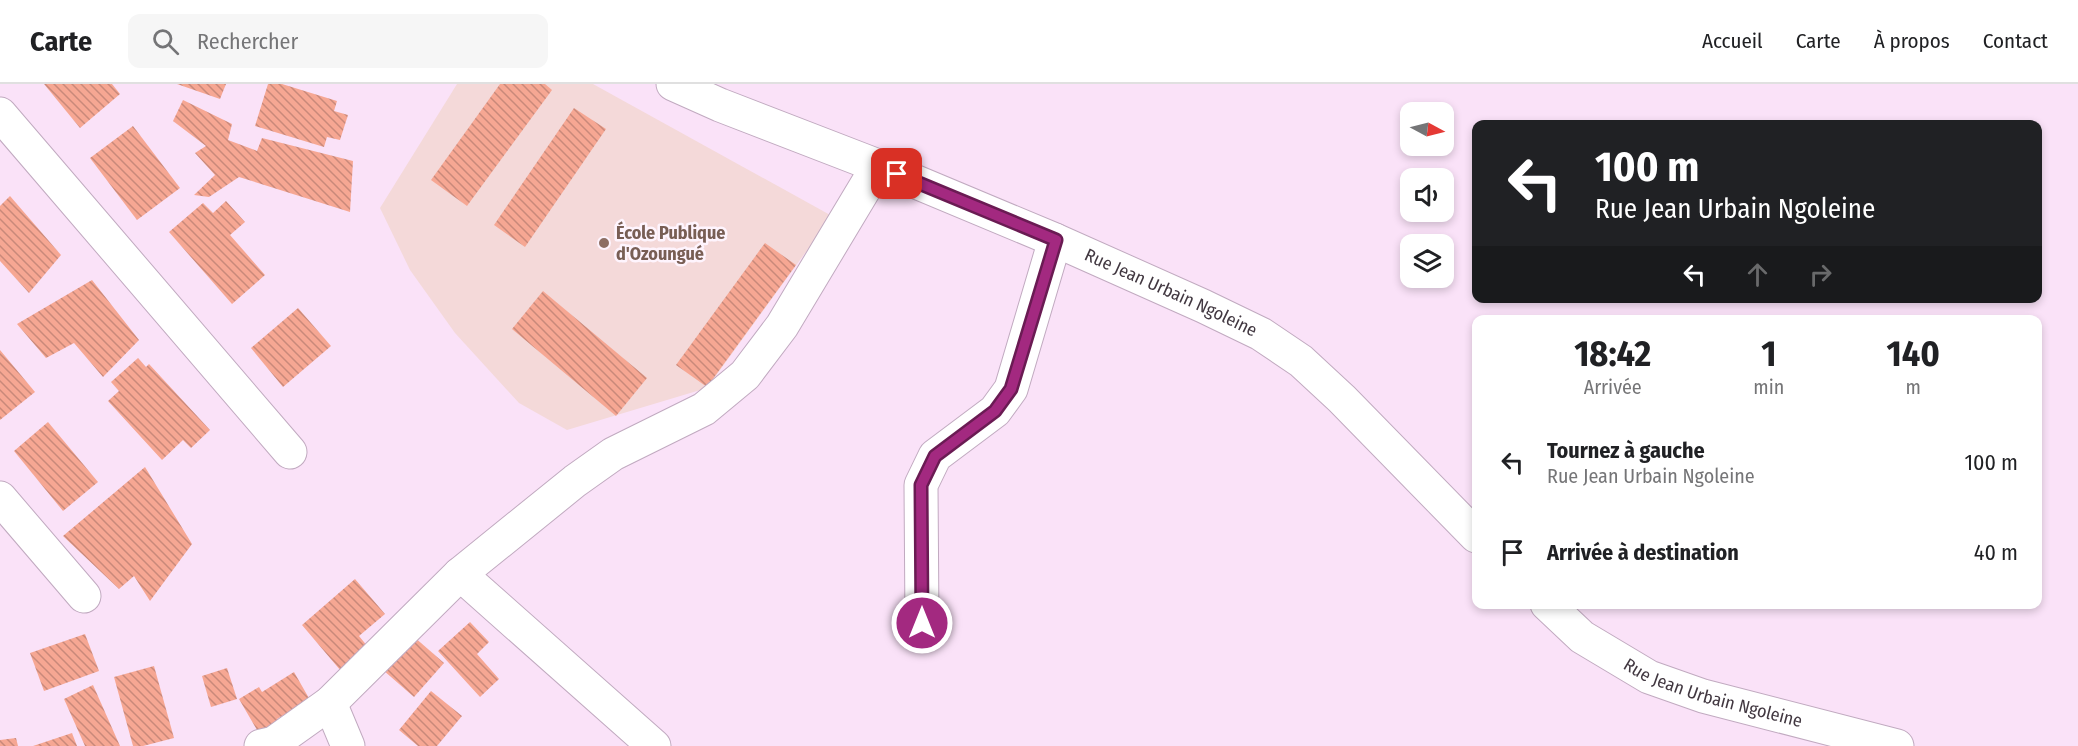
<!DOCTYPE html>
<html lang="fr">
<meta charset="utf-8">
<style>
body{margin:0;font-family:"Fira Sans Condensed",sans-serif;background:#f6f6f6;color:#202124;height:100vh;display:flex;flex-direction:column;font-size:22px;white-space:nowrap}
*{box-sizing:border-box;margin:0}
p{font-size:20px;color:#757577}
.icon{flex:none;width:33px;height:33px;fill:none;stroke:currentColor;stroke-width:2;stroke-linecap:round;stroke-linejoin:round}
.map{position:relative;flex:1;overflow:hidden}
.drawer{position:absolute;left:1472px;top:231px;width:570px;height:294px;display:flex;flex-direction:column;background:#fff;border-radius:12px;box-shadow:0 3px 9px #0003}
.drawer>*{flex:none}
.banner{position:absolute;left:1472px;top:36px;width:570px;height:183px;border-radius:12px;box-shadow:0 3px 9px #0003;background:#202124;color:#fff;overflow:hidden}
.needle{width:39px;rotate:97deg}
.fabs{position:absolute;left:1400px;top:18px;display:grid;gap:12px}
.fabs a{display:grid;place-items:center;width:54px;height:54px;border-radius:12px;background:#fff;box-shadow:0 3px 9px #0003;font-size:30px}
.pin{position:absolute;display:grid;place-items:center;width:51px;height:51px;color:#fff;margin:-26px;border-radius:12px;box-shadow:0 3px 9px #0006}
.me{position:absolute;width:66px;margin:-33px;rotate:0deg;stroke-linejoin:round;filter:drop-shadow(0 0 4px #0008)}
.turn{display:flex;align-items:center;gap:21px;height:126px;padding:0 24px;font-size:27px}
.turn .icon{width:78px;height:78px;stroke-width:2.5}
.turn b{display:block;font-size:42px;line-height:51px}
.lanes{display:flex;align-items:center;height:57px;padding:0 24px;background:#0003;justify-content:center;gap:30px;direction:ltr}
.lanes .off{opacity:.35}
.eta{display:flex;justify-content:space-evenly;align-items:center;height:102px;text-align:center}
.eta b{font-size:36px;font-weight:700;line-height:42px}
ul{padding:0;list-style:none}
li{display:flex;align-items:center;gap:18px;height:90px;padding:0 24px}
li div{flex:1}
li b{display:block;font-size:22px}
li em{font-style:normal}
header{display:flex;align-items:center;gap:36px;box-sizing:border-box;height:84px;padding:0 30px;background:#fff;border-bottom:2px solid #e0e0e0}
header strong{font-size:28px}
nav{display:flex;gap:33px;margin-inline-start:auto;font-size:21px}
.search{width:420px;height:54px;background:#f6f6f6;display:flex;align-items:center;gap:15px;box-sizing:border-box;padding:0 21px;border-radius:12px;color:#757577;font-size:22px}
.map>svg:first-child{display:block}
</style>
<header>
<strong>Carte</strong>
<div class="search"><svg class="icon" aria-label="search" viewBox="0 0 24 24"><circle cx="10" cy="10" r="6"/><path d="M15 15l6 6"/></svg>Rechercher</div>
<nav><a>Accueil</a><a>Carte</a><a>À propos</a><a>Contact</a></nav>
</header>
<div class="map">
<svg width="2078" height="662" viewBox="0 0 2078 662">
<defs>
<pattern id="building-back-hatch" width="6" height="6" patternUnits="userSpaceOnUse" patternTransform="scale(1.5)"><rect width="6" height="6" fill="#f6a793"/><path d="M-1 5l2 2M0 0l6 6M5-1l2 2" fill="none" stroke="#c9897a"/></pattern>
</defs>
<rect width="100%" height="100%" fill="#fae2f8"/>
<!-- education -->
<path fill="#f4d9d9" d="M 457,0 L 593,0 L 832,132 L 707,304 L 567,346 L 519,319 L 455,249 L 410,186 L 380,124 Z"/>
<!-- building -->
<g fill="url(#building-back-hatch)">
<path d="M 44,0 L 112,0 L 120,10 L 80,44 Z"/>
<path d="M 177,0 L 226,0 L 220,15 Z"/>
<path d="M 268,0 L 282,0 L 337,17 L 334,27 L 348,31 L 340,56 L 327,53 L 324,63 L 255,42 Z"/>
<path d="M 500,0 L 545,0 L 552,6 L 467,122 L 431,96 Z"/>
<path d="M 183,16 L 232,40 L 228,56 L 257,67 L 262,54 L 353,77 L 350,128 L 239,93 L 209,113 L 194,111 L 215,91 L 195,69 L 206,62 L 173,37 Z"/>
<path d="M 574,24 L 606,45 L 525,163 L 494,141 Z"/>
<path d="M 133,42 L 180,104 L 137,136 L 90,74 Z"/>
<path d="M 10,112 L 61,171 L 29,209 L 0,177 L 0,122 Z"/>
<path d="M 226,117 L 245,138 L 230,151 L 265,191 L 232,220 L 169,148 L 203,119 L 213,129 Z"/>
<path d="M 765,159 L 796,181 L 707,303 L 676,281 Z"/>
<path d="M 92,196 L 139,256 L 103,293 L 74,259 L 46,274 L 17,240 Z"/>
<path d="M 543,207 L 647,294 L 616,332 L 512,245 Z"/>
<path d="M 298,224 L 331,262 L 283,303 L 251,264 Z"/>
<path d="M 0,266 L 35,308 L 0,336 Z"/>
<path d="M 138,274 L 146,283 L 149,280 L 210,346 L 191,364 L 183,356 L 162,376 L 108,317 L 119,307 L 111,298 Z"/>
<path d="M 48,338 L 98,398 L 63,427 L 14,367 Z"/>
<path d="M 145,383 L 192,460 L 150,517 L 134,492 L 119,505 L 63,452 Z"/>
<path d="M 355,495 L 385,530 L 359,552 L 368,563 L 341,587 L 302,541 Z"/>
<path d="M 470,538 L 489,558 L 477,570 L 499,595 L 480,613 L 438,567 Z"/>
<path d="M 85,550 L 99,587 L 44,607 L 30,569 Z"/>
<path d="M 413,552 L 444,579 L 414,613 L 383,586 Z"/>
<path d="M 154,582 L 174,654 L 143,662 L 133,662 L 114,593 Z"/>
<path d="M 227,584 L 237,615 L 211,623 L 202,592 Z"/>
<path d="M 294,588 L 310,616 L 277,635 L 283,647 L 264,658 L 239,615 L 259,603 L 262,608 Z"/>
<path d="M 93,601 L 120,662 L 85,662 L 64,615 Z"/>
<path d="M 431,607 L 462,632 L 437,662 L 418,662 L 399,646 Z"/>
<path d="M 72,649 L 77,662 L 33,662 Z"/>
<path d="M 16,654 L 18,662 L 0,662 L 0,656 Z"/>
</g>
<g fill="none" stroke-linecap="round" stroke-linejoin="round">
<defs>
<g id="minor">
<path id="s1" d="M 673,0 L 720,21 L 878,82 L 1055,156 L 1203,222 L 1261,250 L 1301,277 L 1342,315 L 1476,452"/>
<path d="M 0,30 L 290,368"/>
<path d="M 0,414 L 84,512"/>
<path d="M 460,490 L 654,662"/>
<path id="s2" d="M 1547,520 L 1582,553 L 1649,593 L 1703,612 L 1897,662"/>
<path d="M 922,539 L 921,401 L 935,372 L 995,327 L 1011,305 L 1055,156"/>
<path d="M 330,619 L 348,662"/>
<path d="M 261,662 L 274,659 L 330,619 L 460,490 L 575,397 L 613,370 L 704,325 L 745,291 L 782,242 L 878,82"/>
</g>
</defs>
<!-- minor casing -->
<use href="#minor" stroke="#c1aac0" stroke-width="35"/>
<!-- minor -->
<use href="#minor" stroke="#fff" stroke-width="33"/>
</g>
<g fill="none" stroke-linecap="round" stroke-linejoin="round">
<defs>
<path id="route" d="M 897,90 L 1056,156 L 1011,305 L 995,327 L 935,372 L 921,401 L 922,539"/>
</defs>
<!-- route casing -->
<use href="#route" stroke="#6a1b53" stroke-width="15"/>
<!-- route -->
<use href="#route" stroke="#a32980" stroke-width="10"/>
</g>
<!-- markers -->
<circle fill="#8d6e63" stroke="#fef4fd" stroke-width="2" cx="604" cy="159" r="6"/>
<g text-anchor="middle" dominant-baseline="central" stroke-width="5" stroke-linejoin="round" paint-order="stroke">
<!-- education labels -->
<g font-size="18" font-weight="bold" fill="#785e54" stroke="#fef4fd" text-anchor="start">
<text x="616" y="149">École Publique<tspan x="616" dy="21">d'Ozoungué</tspan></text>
</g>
<!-- street labels -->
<g font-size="18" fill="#423841" stroke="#fef4fd">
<text stroke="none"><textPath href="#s1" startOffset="540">Rue Jean Urbain Ngoleine</textPath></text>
<text stroke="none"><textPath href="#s2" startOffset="192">Rue Jean Urbain Ngoleine</textPath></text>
</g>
</g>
</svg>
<div class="fabs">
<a><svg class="needle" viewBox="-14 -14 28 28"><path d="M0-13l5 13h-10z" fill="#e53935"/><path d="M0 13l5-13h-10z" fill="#757577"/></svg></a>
<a><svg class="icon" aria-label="sound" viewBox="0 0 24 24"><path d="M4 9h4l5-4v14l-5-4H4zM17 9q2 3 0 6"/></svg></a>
<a><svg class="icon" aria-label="layers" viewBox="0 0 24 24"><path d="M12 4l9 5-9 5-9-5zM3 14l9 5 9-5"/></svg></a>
</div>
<div class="pin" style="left:897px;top:90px;background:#d93025"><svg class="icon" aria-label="arrive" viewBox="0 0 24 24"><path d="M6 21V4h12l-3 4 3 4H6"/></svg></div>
<svg class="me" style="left:922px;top:539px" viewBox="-20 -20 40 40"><circle r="17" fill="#a32980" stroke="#fff" stroke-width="3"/><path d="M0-11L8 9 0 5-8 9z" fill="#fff"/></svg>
<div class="banner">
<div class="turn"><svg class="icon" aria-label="left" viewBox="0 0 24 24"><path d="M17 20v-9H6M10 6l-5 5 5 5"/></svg><div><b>100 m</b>Rue Jean Urbain Ngoleine</div></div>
<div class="lanes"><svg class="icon" aria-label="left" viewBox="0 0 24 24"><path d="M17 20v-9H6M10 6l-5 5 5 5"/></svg><svg class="icon off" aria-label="ahead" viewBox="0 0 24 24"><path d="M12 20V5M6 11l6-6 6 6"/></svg><svg class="icon off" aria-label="right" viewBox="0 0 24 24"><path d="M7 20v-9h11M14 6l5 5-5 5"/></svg></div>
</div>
<section class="drawer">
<div class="eta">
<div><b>18:42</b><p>Arrivée</p></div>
<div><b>1</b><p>min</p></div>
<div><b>140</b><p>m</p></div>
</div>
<ul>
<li><svg class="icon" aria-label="left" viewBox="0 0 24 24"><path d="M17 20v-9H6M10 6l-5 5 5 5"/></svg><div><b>Tournez à gauche</b><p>Rue Jean Urbain Ngoleine</p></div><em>100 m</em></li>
<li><svg class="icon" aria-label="arrive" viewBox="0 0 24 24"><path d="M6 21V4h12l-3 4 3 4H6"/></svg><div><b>Arrivée à destination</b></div><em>40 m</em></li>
</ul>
</section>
</div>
